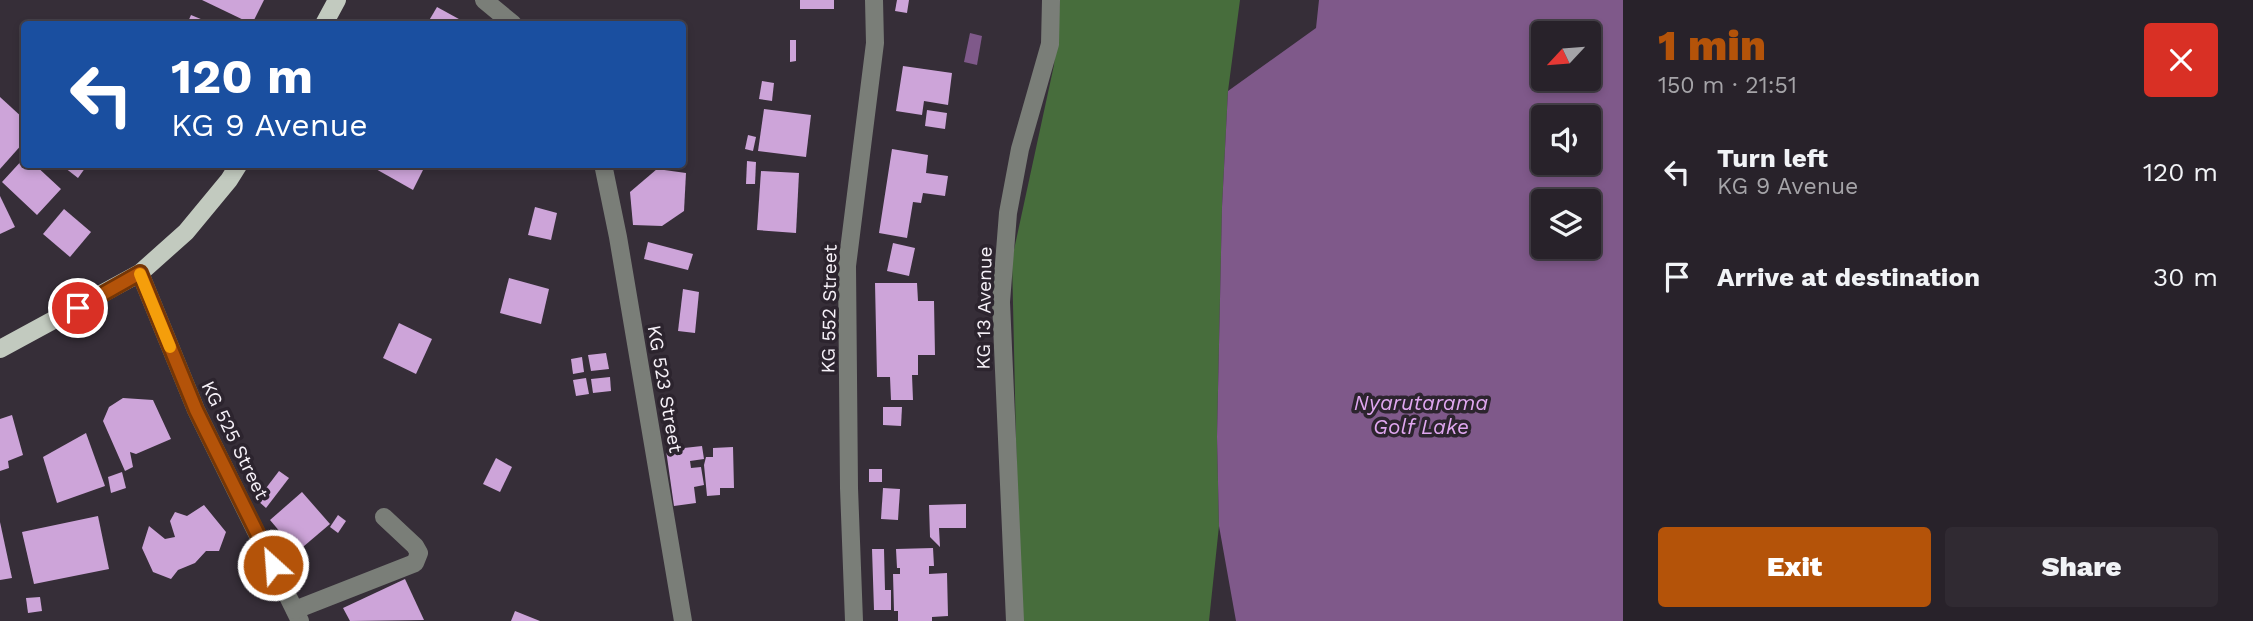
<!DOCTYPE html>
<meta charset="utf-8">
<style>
body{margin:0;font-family:"Work Sans",sans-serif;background:#302a32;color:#f1f3f6;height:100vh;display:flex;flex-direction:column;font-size:26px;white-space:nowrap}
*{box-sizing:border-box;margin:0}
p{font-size:23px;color:#a5a4a8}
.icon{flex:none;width:38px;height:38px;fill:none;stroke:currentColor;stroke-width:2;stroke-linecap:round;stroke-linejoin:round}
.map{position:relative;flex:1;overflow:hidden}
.sheet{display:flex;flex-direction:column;background:#28222a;width:630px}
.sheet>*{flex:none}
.guide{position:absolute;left:21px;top:21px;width:665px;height:147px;border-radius:7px;box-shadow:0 4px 10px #0003,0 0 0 2px #443f47;background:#1a4fa0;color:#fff;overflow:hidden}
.needle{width:46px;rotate:244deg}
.buttons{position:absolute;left:1531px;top:21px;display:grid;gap:14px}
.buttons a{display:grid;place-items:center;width:70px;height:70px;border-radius:7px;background:#28222a;box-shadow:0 4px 10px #0003,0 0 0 2px #443f47;font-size:35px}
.pin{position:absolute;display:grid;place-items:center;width:60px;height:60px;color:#fff;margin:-30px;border:4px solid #fff;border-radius:50%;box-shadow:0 2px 7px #0007}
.me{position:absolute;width:77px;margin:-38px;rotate:334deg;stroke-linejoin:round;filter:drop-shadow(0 0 5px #0008)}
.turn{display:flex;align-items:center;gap:24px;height:147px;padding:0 35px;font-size:32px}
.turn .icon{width:91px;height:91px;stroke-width:2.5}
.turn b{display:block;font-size:49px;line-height:60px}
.round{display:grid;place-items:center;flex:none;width:74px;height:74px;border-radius:7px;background:#302a32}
.summary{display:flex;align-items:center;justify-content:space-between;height:119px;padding:0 35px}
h1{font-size:42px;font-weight:800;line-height:52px;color:#b45309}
.action{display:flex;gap:14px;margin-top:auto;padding:14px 35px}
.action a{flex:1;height:80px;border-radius:7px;background:#b45309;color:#fff;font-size:28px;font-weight:800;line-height:80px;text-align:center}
.action a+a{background:#302a32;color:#f1f3f6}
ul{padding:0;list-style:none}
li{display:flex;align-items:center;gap:21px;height:105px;padding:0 35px}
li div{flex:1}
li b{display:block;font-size:26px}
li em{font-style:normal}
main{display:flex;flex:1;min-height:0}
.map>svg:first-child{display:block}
</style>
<main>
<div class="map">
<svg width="1623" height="621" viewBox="0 0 1623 621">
<rect width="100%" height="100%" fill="#362e38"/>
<!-- forest -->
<path fill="#476d3c" d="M 1060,0 L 1240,0 L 1228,91 L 1222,207 L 1217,437 L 1219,526 L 1209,621 L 1020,621 L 1012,259 L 1054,65 Z"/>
<!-- water -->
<g fill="#7f598a" fill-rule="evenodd">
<path d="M 1319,0 L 1623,0 L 1623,621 L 1236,621 L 1219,526 L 1217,437 L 1222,207 L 1228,91 L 1316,28 ZM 1544,33 L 1589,33 L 1589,79 L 1544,79 ZM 1544,117 L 1589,117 L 1589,163 L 1544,163 ZM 1544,201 L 1589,201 L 1589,247 L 1544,247 Z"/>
<path d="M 970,33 L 982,36 L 977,65 L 964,62 Z"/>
</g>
<!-- building -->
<g fill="#cda4d9">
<path d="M 202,0 L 264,0 L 252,24 Z"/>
<rect x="800" y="0" width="34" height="9"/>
<path d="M 897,0 L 909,0 L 907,13 L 895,11 Z"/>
<path d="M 437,7 L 468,24 L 427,24 Z"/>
<path d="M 191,15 L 213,24 L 187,24 Z"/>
<path d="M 790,40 L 796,40 L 796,61 L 790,62 Z"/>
<path d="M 903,66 L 952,73 L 948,105 L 924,101 L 922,115 L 896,111 Z"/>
<path d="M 762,81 L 774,83 L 772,101 L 759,99 Z"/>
<path d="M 0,97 L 24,119 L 24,142 L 0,169 Z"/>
<path d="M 764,109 L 811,115 L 806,157 L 758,151 Z"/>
<path d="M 927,110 L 947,113 L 945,129 L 925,126 Z"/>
<path d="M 748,135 L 756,137 L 753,151 L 745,149 Z"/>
<path d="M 892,149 L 928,155 L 926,173 L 948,176 L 945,196 L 923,193 L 921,203 L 913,202 L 907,238 L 879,233 Z"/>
<path d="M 24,158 L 24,164 L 34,164 L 61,189 L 37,215 L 2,182 Z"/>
<path d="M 747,161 L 756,162 L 755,184 L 746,184 Z"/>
<path d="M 60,164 L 88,164 L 78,178 Z"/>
<path d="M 367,164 L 426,164 L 413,190 Z"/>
<path d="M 657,169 L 686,173 L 684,211 L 662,226 L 633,225 L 630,192 Z"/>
<path d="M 761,171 L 799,173 L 796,233 L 757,230 Z"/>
<path d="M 0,196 L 15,227 L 0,234 Z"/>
<path d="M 535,207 L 557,213 L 551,240 L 528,235 Z"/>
<path d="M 64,209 L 91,232 L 70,257 L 43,234 Z"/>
<path d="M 648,242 L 693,254 L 688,270 L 644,259 Z"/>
<path d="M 893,243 L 915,248 L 909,276 L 887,271 Z"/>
<path d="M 509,278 L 549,289 L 541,324 L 500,313 Z"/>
<path d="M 875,283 L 917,283 L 918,301 L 934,301 L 935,355 L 918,355 L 918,375 L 912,375 L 913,400 L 891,400 L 890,377 L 877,377 Z"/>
<path d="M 683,289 L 699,292 L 695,333 L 678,331 Z"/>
<path d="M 399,323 L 432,339 L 416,374 L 383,358 Z"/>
<path d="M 606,353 L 609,369 L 591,371 L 588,355 Z"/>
<path d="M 582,357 L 584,372 L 573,374 L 571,359 Z"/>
<path d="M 610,377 L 611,391 L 593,393 L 591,379 Z"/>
<path d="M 586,378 L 589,394 L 576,396 L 573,380 Z"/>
<path d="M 123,398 L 153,400 L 171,439 L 136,454 L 130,452 L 133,467 L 125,471 L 103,421 L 109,407 Z"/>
<path d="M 883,407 L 902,407 L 901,426 L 883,425 Z"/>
<path d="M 12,415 L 23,455 L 8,461 L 9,468 L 0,471 L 0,419 Z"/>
<path d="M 86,433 L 105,486 L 57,503 L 43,457 Z"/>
<path d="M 702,446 L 704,459 L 690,461 L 691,468 L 701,467 L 704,485 L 694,487 L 696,503 L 674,506 L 666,450 Z"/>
<path d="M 733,447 L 734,488 L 720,488 L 720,495 L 707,496 L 704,465 L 706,457 L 713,457 L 713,448 Z"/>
<path d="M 496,458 L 512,467 L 500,492 L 483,484 Z"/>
<rect x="869" y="469" width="13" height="13"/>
<path d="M 279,471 L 289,478 L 266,508 L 257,500 Z"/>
<path d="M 122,472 L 126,488 L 111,493 L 108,477 Z"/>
<path d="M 883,488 L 900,489 L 898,520 L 881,519 Z"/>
<path d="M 302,492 L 330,524 L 297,552 L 270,520 Z"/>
<path d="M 966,504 L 966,528 L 939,528 L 940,547 L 930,537 L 929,505 Z"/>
<path d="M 204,505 L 226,532 L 219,551 L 206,551 L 195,563 L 178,570 L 171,579 L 153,572 L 142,548 L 149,526 L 165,539 L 175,537 L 170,521 L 175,512 L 187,516 Z"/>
<path d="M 338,515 L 346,521 L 338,533 L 330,527 Z"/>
<path d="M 98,516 L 109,569 L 34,584 L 22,532 Z"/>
<path d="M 0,522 L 12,578 L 0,580 Z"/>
<path d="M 933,548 L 934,566 L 929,566 L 929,574 L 947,573 L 948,616 L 932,617 L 932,621 L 898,621 L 898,611 L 894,611 L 893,574 L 900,574 L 900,568 L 897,568 L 896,549 Z"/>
<path d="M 872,549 L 884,549 L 885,590 L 891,590 L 891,610 L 874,610 Z"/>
<path d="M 405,579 L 424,620 L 350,621 L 343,608 Z"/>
<path d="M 40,597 L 42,611 L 28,613 L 26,598 Z"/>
<path d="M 515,611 L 540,621 L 511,621 Z"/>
</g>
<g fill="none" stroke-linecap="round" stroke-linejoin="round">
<!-- minor -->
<g stroke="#7a7e78" stroke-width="18">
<path d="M 484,0 L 513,24"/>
<path d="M 603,164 L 618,237 L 683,621"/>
<path d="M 140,273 L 196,410 L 300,621"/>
<path d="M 295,610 L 415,563 L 419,553 L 415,546 L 384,517"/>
<path d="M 854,621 L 849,488 L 847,266 L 875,43 L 874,0"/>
<path d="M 1015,621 L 1001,302 L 1008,213 L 1020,149 L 1050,44 L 1051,0"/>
</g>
<!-- major -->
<g stroke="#c2cabf" stroke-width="18">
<path d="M 324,24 L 337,0"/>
<path d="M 0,349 L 140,273 L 186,232 L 229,180 L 239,164"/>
</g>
</g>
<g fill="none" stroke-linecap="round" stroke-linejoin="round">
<defs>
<path id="route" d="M 78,308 L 140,273 L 196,410 L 273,565"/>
</defs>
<!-- route casing -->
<use href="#route" stroke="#753606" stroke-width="18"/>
<!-- route -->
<use href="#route" stroke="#b45309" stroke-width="12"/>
<!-- slow -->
<path stroke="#f59e0b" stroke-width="12" d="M 140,274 L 170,347"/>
</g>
<g text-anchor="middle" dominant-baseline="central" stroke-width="7" stroke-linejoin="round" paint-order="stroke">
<!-- street labels -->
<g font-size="19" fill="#f6f1f8" stroke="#2c242e">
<text transform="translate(984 308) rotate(-89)">KG 13 Avenue</text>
<text transform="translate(829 309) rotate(-89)">KG 552 Street</text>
<text transform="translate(665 389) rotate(80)">KG 523 Street</text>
<text transform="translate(235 440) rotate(64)">KG 525 Street</text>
</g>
<!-- water labels -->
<g font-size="21" font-style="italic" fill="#e0a7f0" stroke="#2c242e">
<text x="1421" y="402">Nyarutarama<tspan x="1421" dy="24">Golf Lake</tspan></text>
</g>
</g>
</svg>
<div class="buttons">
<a><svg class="needle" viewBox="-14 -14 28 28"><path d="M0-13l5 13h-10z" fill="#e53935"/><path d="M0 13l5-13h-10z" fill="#a5a4a8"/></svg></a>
<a><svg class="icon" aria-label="sound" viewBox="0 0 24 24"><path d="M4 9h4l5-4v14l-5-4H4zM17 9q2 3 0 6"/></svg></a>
<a><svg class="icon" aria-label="layers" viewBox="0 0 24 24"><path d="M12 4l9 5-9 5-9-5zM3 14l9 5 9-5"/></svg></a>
</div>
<div class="pin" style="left:78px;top:308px;background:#d93025"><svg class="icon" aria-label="arrive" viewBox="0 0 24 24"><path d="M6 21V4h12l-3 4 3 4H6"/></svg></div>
<svg class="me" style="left:273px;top:565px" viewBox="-20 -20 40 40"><circle r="17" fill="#b45309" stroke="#fff" stroke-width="3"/><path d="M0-11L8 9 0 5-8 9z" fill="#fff"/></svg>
<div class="guide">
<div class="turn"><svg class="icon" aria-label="left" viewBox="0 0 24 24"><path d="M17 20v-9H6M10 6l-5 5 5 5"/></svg><div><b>120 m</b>KG 9 Avenue</div></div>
</div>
</div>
<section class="sheet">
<div class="summary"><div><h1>1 min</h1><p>150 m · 21:51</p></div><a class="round" style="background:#d93025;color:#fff"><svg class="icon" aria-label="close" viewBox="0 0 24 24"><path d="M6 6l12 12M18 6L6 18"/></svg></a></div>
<ul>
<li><svg class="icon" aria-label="left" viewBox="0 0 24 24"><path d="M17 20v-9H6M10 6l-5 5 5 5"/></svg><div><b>Turn left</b><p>KG 9 Avenue</p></div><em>120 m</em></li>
<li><svg class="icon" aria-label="arrive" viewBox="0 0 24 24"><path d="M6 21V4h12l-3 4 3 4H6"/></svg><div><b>Arrive at destination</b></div><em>30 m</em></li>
</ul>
<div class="action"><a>Exit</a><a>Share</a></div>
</section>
</main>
